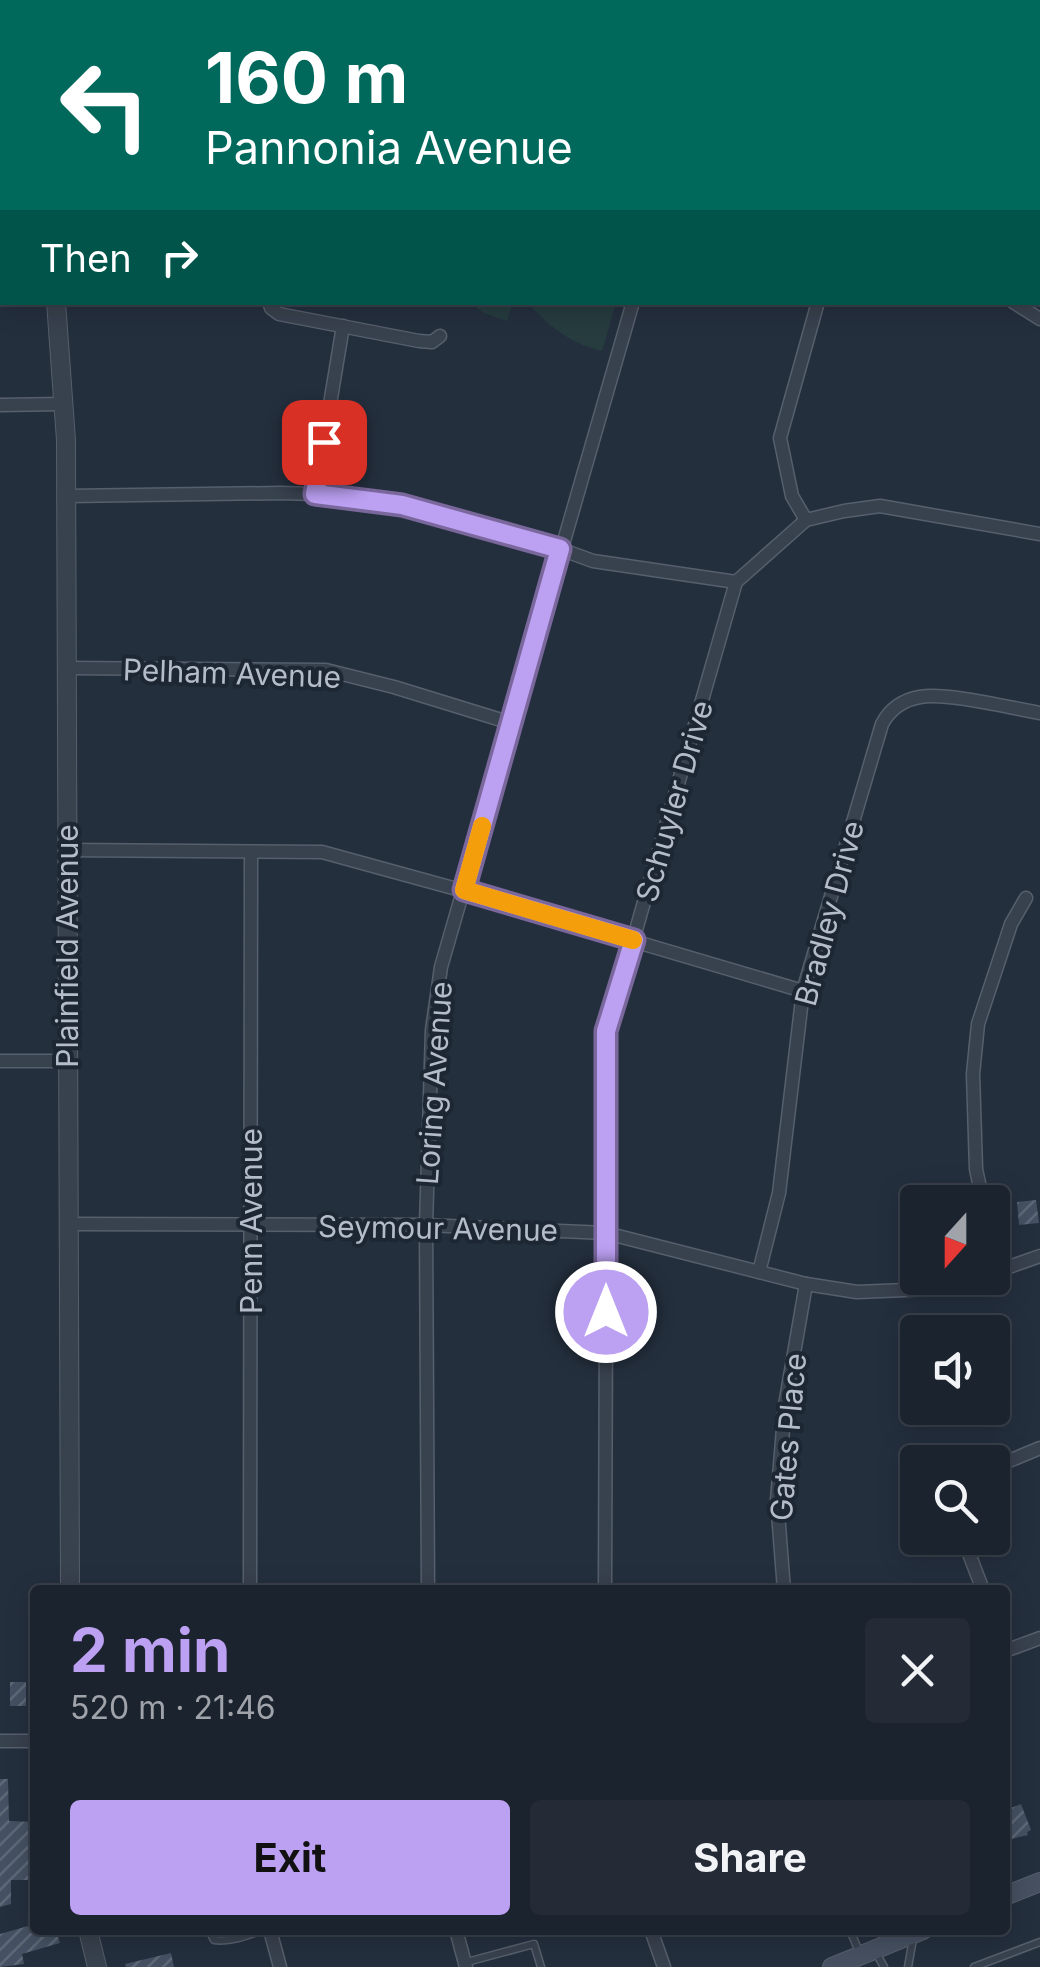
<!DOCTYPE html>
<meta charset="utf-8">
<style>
body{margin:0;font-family:Inter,sans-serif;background:#242b36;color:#f1f3f6;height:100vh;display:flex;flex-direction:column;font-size:38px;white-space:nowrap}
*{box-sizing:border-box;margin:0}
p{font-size:32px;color:#a0a4aa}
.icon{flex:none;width:55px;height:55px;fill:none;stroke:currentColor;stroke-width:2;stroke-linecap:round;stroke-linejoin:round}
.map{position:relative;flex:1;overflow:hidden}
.side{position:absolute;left:30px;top:1585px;width:980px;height:350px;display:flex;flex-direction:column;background:#1b232e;border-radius:10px;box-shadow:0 5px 25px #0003,0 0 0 2px #39404a}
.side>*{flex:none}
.guide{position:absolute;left:0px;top:0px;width:1040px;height:305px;box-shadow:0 5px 25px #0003,0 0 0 2px #39404a;background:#00695c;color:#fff;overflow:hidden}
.needle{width:65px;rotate:201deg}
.fabs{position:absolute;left:900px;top:1185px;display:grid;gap:20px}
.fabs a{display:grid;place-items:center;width:110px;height:110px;border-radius:10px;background:#1b232e;box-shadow:0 5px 25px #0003,0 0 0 2px #39404a;font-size:50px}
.pin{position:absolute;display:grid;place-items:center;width:85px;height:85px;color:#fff;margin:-42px;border-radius:20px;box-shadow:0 5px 15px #0006}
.me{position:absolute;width:110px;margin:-55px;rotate:0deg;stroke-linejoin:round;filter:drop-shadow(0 0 8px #0008)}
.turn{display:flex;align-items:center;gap:35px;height:210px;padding:0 40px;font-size:45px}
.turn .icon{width:130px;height:130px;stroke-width:2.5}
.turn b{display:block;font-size:70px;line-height:85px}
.then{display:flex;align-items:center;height:95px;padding:0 40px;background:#0003;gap:20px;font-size:38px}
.round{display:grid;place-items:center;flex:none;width:105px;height:105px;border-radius:10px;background:#242b36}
.head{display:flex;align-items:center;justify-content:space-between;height:170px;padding:0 40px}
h1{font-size:60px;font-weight:700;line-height:75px;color:#bca0f2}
.cta{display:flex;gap:20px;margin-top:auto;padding:20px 40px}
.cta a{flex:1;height:115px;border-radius:10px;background:#bca0f2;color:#111;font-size:40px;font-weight:700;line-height:115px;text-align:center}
.cta a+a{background:#242b36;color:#f1f3f6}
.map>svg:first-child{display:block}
</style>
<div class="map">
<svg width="1040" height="1967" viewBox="0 0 1040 1967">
<defs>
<pattern id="building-hatch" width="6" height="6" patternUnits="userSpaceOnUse" patternTransform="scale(2.5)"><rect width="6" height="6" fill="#455162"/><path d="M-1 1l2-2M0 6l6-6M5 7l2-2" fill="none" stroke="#5d6877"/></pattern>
</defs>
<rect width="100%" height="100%" fill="#242f3e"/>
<!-- pitch -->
<g fill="#263c3f">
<path d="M 470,303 L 513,303 L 507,321 L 484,313 Z"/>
<path d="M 528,303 L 616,303 L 602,351 C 571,344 548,326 528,303 Z"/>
</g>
<!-- building -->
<g fill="url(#building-hatch)">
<path d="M 1036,1200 L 1039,1223 L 1019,1225 L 1017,1202 Z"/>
<rect x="10" y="1682" width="16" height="24"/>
<path d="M 0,1779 L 8,1779 L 9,1821 L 35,1822 L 35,1880 L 11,1880 L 11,1904 L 0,1907 Z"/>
<path d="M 1021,1804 L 1031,1830 L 1027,1832 L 1028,1835 L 1007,1840 L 1005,1834 L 1005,1810 Z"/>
<path d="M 35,1924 L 35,1930 L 56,1930 L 60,1943 L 22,1954 L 24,1964 L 0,1967 L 0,1934 Z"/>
<path d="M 171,1953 L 174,1967 L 126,1967 L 125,1964 Z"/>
</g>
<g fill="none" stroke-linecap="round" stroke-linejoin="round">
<defs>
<g id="service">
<path d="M 0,63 L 2,63"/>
<path d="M 0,167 L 2,167"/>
<path d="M 209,1930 L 214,1940 C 232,1942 246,1936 262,1930"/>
<path d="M 850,1930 L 860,1954"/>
<path d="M 875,1951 L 884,1967"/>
<path d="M 467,1962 L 534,1944 L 541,1967"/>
<path d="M 908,1967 L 913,1939"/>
<path d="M 974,1967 L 1040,1942"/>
</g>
<g id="minor">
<path d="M 334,0 L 342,2"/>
<path d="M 355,2 L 355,0"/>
<path d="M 537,2 L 537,0"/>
<path d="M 721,2 L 722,0"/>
<path d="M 902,2 L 902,0"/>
<path d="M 1038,177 L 1040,168"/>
<path d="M 1038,201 L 1040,202"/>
<path d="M 269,302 L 271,308 L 279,314 L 419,341 L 432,342 L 440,336"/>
<path d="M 1013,302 L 1040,319"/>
<path d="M 0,405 L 63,404"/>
<path d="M 315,494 L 343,326"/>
<path d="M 67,496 L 281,493 L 315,494 L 402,505 L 560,549 L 593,561 L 736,582"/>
<path d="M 806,520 L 792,496 L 780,438 L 818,302"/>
<path d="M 67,668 L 326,670 L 394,687 L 511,723"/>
<path d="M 67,850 L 322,852 L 464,891 L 803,991"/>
<path d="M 0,1061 L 68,1061"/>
<path d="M 983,1202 L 976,1169 L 973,1074 L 978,1024 L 1011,924 L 1026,898"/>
<path d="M 69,1224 L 426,1225 L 606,1233 L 806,1284 L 857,1292 L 929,1289 L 979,1278"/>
<path d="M 992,1248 L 997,1271"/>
<path d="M 759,1272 L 779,1193 L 803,991 L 882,724 C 890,709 902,700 920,697 C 947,692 1010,708 1040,713"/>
<path d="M 992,1273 L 1040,1256"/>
<path d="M 992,1468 L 1040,1448"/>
<path d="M 963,1538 L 983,1590"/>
<path d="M 250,1590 L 251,852"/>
<path d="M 428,1590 L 426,1225 L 432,1030 L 441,967 L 633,302"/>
<path d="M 605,1590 L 607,1031 L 736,582 L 806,520 L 844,511 L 880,506 L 1040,534"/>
<path d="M 784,1590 L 777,1500 L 785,1405 L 806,1284"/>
<path d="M 1005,1651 L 1040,1638"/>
<path d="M 0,1741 L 35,1741"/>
<path d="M 270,1930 L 280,1967"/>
<path d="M 456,1930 L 466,1967"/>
<path d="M 651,1930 L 664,1967"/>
</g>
<g id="tertiary">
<path d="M 41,0 L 41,2"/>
<path d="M 56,302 L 66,440 L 70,1590"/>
<path d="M 88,1930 L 97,1967"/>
</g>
<g id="secondary">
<path d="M 1005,1896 L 1040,1882"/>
<path d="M 832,1967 L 923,1930"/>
</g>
</defs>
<!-- service casing -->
<use href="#service" stroke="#565f6c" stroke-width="9"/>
<!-- minor casing -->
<use href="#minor" stroke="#565f6c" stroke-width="15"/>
<!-- tertiary casing -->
<use href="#tertiary" stroke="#565f6c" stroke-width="20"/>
<!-- secondary casing -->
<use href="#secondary" stroke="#565f6c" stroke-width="20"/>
<!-- service -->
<use href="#service" stroke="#38414e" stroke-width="6"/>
<!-- minor -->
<use href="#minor" stroke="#38414e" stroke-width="12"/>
<!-- tertiary -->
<use href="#tertiary" stroke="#38414e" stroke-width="18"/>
<!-- secondary -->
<use href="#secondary" stroke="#465061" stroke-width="18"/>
</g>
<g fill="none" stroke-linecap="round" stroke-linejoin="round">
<defs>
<path id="route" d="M 324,442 L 315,494 L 402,505 L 560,549 L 464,890 L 634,940 L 606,1031 L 606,1312"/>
</defs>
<!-- route casing -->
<use href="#route" stroke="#7a689d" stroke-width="25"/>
<!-- route -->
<use href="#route" stroke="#bca0f2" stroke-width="18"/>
<!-- slow -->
<path stroke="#f59e0b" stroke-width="18" d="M 482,826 L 464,890 L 633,940"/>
</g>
<g text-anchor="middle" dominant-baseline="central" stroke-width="8" stroke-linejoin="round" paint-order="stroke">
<!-- street labels -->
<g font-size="30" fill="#b4bcc9" stroke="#1d2633">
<text transform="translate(232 673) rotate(2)">Pelham Avenue</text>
<text transform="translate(674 801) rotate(-74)">Schuyler Drive</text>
<text transform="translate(829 913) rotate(-75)">Bradley Drive</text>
<text transform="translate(67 946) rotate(-90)">Plainfield Avenue</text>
<text transform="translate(434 1083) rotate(-86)">Loring Avenue</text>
<text transform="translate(251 1221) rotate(-90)">Penn Avenue</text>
<text transform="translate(438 1228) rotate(1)">Seymour Avenue</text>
<text transform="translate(788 1437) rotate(-85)">Gates Place</text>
</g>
</g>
</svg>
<div class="fabs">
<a><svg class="needle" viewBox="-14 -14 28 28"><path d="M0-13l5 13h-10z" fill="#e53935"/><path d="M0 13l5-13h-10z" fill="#a0a4aa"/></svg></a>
<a><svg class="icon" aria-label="sound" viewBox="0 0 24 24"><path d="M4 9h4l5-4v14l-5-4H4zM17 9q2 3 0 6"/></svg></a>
<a><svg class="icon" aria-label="search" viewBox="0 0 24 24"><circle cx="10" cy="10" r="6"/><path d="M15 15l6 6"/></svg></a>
</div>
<div class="pin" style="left:324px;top:442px;background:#d93025"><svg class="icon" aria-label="arrive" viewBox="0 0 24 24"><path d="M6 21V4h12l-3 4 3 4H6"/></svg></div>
<svg class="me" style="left:606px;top:1312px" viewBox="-20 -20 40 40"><circle r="17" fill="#bca0f2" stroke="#fff" stroke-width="3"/><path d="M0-11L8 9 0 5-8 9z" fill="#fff"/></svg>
<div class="guide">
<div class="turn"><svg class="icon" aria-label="left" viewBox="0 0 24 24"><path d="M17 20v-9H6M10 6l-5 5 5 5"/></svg><div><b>160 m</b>Pannonia Avenue</div></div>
<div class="then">Then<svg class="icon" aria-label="right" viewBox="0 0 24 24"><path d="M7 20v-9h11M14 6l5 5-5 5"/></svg></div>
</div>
<section class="side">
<div class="head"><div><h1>2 min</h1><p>520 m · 21:46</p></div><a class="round"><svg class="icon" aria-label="close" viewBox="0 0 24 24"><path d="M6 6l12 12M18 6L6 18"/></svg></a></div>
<div class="cta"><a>Exit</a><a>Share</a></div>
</section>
</div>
